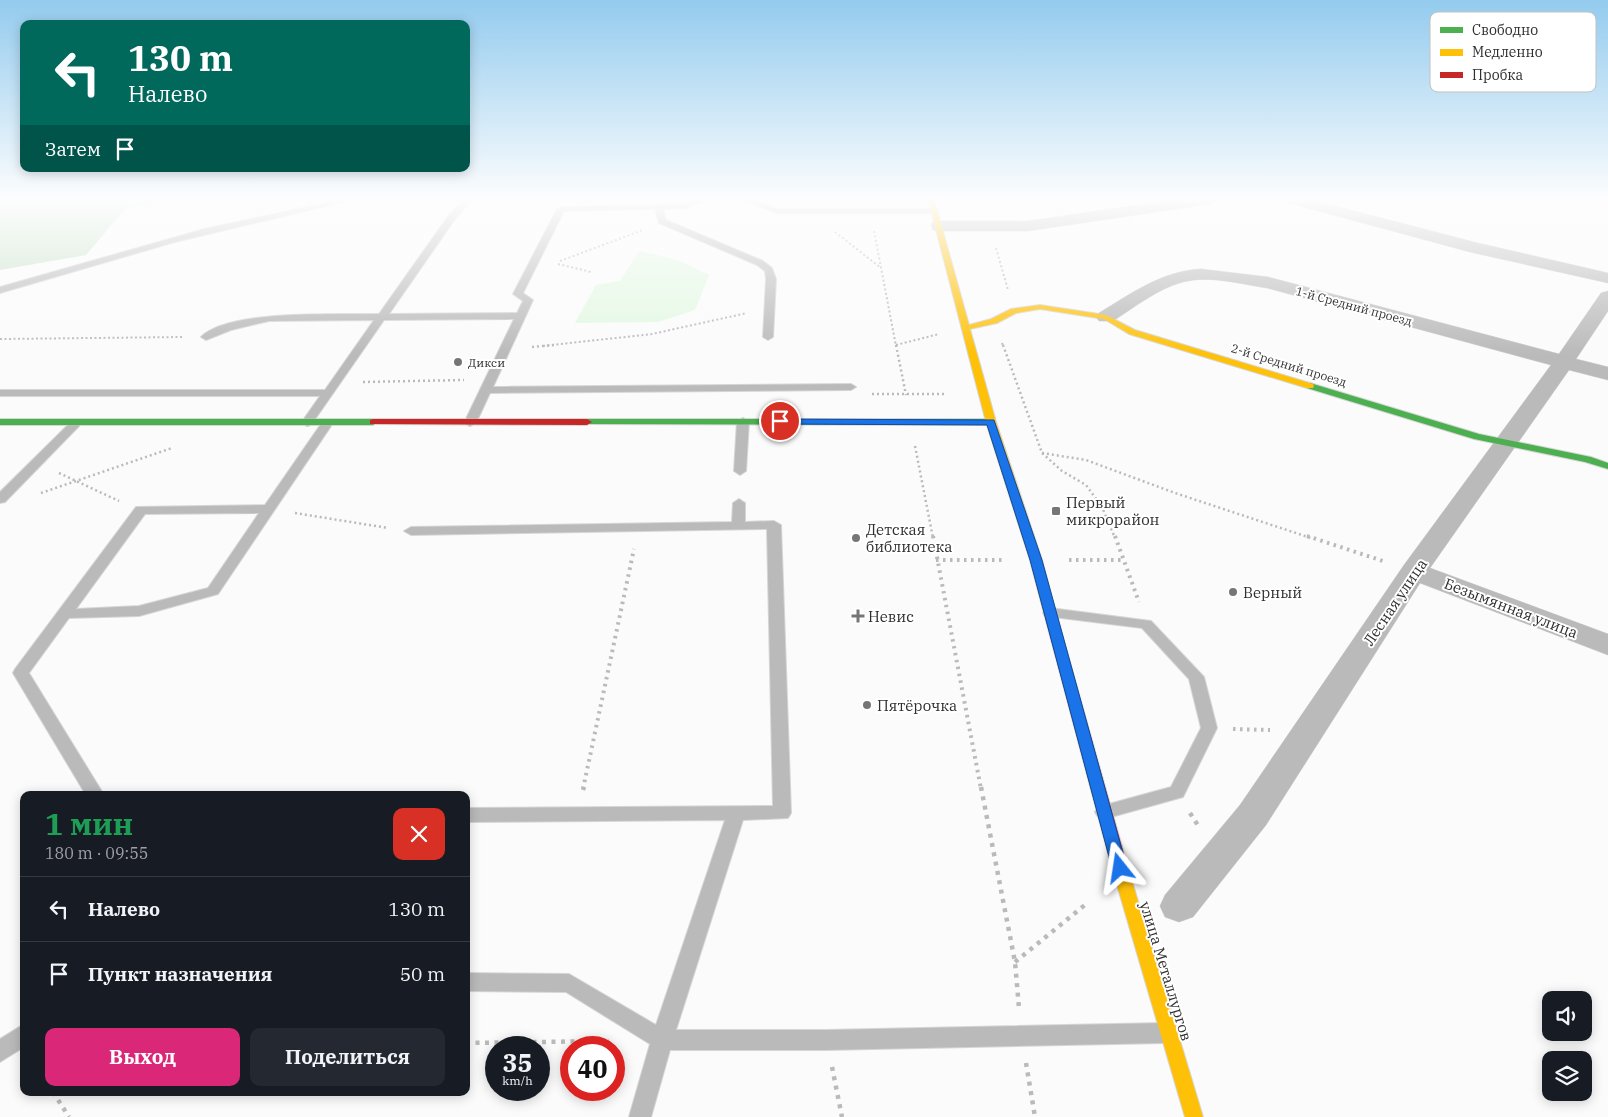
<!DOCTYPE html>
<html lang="ru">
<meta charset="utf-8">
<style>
body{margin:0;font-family:"IBM Plex Serif",serif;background:#242831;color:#f1f3f6;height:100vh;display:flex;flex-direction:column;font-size:19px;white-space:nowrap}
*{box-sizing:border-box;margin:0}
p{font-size:16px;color:#9ea1a6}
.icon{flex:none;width:28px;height:28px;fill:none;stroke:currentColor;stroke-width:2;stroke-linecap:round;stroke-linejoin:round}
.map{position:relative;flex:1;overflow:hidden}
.details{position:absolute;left:20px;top:791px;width:450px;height:305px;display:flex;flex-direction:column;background:#171b24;border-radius:10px;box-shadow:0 2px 12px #0003}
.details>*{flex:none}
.hud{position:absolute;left:20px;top:20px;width:450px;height:152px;border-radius:10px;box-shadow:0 2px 12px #0003;background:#00695c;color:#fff;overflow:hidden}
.fabs{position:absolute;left:1542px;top:991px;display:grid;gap:10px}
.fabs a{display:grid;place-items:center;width:50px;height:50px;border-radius:10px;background:#171b24;box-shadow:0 2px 12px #0003;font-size:25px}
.speed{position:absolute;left:485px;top:1036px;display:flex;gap:10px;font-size:25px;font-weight:700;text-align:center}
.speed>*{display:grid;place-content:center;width:65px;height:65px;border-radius:50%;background:#171b24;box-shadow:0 2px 12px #0003;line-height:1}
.speed small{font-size:12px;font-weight:400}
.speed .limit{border:8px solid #d22;background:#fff;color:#111}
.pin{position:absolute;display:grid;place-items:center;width:42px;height:42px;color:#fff;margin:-21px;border:2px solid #fff;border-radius:50%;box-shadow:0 1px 5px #0007}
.me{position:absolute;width:55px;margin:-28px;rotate:345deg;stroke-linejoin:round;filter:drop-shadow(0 0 4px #0008)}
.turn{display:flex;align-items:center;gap:18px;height:105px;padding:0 25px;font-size:22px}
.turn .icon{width:65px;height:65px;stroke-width:2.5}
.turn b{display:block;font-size:35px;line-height:42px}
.then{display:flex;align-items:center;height:48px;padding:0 25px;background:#0003;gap:10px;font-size:19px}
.round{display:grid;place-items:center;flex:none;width:52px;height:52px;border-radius:10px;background:#242831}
.headline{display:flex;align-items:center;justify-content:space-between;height:85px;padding:0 25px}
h1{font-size:30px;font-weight:700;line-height:38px;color:#1e9e55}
.action{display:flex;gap:10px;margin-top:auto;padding:10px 25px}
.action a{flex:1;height:58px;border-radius:10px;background:#db2777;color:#fff;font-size:20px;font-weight:700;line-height:58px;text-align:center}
.action a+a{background:#242831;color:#f1f3f6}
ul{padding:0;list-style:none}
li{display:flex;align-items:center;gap:15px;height:65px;padding:0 25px;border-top:1px solid #363941}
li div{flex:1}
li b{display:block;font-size:19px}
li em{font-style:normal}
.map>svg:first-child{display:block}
</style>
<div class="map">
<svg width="1608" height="1117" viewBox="0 0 1608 1117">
<rect width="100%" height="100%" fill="#fbfbfc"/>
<!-- green -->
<path fill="#e3f8e2" d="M 639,251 L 678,260 L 709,275 L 695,310 L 658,322 L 575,323 L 596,285 L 620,281 Z"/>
<!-- forest -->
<path fill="#c9e2c7" d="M 0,199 L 170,199 L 125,209 L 86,255 L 0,270 Z"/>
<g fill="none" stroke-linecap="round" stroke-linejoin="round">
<defs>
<g id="lane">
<path d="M 343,199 L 356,199 L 175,242 L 0,293 L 0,287 L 204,229 Z"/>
<path d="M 465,199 L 473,199 L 455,219 L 389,314 L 517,313 L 523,301 L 513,294 L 557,209 L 561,207 L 684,204 L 701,199 L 713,199 L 684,208 L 663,209 L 666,220 L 763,261 L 772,268 L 776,279 L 773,337 L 768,340 L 763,337 L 766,279 L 765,271 L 757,265 L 659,223 L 655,209 L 564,211 L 523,293 L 533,300 L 493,387 L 851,384 L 856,387 L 851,390 L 490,393 L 476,423 L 470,426 L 464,423 L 514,319 L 384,320 L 311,425 L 307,426 L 301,423 L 320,396 L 0,396 L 0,390 L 325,390 L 374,320 L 269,321 L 231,330 L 206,340 L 201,337 C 229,309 339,315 379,314 L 449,215 Z"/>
<path d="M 738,199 L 749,199 L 778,209 L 934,209 L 938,211 L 934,213 L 777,213 Z"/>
<path d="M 743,418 L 749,421 L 746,471 L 740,475 L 734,471 L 737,421 Z"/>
<path d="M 77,419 L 83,422 L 81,424 L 5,502 L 0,503 L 0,492 L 73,420 Z"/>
<path d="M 327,420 L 333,423 L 218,594 L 139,616 L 69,618 L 29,673 L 104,795 L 86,795 L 13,673 L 15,669 L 136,507 L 265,505 L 323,421 ZM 259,513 L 208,588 L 139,606 L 76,609 L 145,514 Z"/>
<path d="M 739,499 L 745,503 L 745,522 L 774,521 L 781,525 L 791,813 L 788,818 L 743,820 L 676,1030 L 826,1030 L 1164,1023 L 1172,1026 L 1175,1033 L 1172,1040 L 1164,1043 L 826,1050 L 670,1050 L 651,1117 L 629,1117 L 650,1044 L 566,992 L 466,991 L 466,973 L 569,974 L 656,1025 L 725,820 L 466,822 L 466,808 L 773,806 L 767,529 L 411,535 L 404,531 L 411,527 L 732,522 L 733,503 Z"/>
<path d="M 1050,608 L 1151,621 L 1204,677 L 1217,728 L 1183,797 L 1104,819 L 1098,817 L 1095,812 L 1098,807 L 1171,787 L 1201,728 L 1189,679 L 1142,628 L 1045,616 L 1043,613 L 1045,610 Z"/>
<path d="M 24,1024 L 24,1047 L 0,1062 L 0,1039 Z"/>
</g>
<g id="street">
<path d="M 1179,199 L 1218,199 L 1210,204 L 1028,231 L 939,231 L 933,230 L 931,226 L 933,222 L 939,221 L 1028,221 Z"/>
<path d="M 1283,199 L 1308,199 L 1478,243 L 1608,273 L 1608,283 L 1470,252 L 1285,202 Z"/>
<path d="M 1201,269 L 1268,277 L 1559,354 L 1601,293 L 1608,291 L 1608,311 L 1576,359 L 1608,367 L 1608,380 L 1569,370 L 1430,568 L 1608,634 L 1608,655 L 1420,583 L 1266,825 L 1193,917 L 1179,922 L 1165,917 L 1160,906 L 1165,895 L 1240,805 L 1404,565 L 1551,365 L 1267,288 C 1240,284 1210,275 1183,282 C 1157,289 1135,307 1113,321 L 1099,321 L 1096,317 L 1099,313 C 1132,293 1162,271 1201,269 Z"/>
</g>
<g id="fast">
<path d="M 1310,383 L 1479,434 L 1591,457 L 1608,463 L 1608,469 L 1585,462 L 1474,439 L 1307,388 L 1307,384 Z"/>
<path d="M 0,419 L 373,419 L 378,422 L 373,425 L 0,425 Z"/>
<path d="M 587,419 L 991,419 L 996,422 L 991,425 L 584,424 L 584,420 Z"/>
</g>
<g id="slow">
<path d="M 928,199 L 934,199 L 969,325 L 991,319 L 1011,309 L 1040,305 L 1106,315 L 1135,330 L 1313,384 L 1314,386 L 1313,388 L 1307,388 L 1129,334 L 1104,319 L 1040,309 L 1016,313 L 997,323 L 970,329 L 996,422 L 1042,560 L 1056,613 L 1054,616 L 1050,617 L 1044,613 L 1030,560 L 986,422 Z"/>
<path d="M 1120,862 L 1125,864 L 1128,868 L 1203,1117 L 1185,1117 L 1112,868 L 1115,864 Z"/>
</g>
<g id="jam">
<path d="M 373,419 L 587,419 L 592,422 L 587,425 L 370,424 L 370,420 Z"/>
<path d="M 1050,609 L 1056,613 L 1128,868 L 1125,872 L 1120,874 L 1115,872 L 1112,868 L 1044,613 Z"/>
</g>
</defs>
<!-- lane casing -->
<use href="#lane" stroke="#d6d6d7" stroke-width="2"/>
<!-- street casing -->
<use href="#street" stroke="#d6d6d7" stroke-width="1"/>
<!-- fast casing -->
<use href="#fast" stroke="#d6d6d7" stroke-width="2"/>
<!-- slow casing -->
<use href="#slow" stroke="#d6d6d7" stroke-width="2"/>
<!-- jam casing -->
<use href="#jam" stroke="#d6d6d7" stroke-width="2"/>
<!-- path-far3 -->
<g stroke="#bababb" stroke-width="2" stroke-dasharray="2 2.5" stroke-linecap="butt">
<path d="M 874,231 L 896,346"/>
<path d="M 835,232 L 881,268"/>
<path d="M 996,248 L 1008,290"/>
<path d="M 560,261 L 643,230"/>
<path d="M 558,264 L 591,272"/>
<path d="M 0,339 L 184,337"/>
<path d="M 1002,343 L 1003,346"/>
<path d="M 896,345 L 939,334"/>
<path d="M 543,346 L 652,334 L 747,313"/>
</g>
<!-- path-far2 -->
<g stroke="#bababb" stroke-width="2.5" stroke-dasharray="2 3" stroke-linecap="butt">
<path d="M 896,345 L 906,395"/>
<path d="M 1003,345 L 1042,453 L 1062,471 L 1086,485 L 1102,507 L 1115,538"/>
<path d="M 532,347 L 554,345"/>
<path d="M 363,382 L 464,380"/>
<path d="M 872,394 L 946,394"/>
<path d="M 915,446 L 933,538"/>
<path d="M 1042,453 L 1086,460 L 1175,493 L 1311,538"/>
<path d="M 59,473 L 119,501"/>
<path d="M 41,493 L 172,448"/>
<path d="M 295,513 L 388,528"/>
</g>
<!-- path-far1 -->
<g stroke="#bababb" stroke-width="4" stroke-dasharray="2.5 4.5" stroke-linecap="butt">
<path d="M 933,536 L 981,789"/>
<path d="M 1115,536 L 1139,602"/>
<path d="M 1307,536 L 1386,562"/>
<path d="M 936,560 L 1003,560"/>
<path d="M 1069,560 L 1125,560"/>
<path d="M 1233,729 L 1270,730"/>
<path d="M 583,789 L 634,549"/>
</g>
<!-- path -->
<g stroke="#bababb" stroke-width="4.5" stroke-dasharray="4 5.5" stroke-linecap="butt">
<path d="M 981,787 L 1015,962 L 1019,1008"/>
<path d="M 583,790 L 584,787"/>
<path d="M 1190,813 L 1199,827"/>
<path d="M 1015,962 L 1086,904"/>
<path d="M 466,1043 L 609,1041"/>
<path d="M 1026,1063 L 1035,1117"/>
<path d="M 832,1067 L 842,1117"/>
<path d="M 53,1092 L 69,1117"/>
</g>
<!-- lane -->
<use href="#lane" fill="#bababb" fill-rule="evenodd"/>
<!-- street -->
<use href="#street" fill="#bababb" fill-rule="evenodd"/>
<!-- fast -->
<use href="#fast" fill="#4caf50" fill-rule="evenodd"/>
<!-- slow -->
<use href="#slow" fill="#ffc107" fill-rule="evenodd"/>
<!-- jam -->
<use href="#jam" fill="#c62828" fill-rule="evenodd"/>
</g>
<!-- sky -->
<linearGradient id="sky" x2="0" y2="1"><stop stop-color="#93cbee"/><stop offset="0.56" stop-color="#fdfdfe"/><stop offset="1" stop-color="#fdfdfe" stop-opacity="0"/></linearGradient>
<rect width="1608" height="355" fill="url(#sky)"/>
<!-- route -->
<path fill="#1a73e8" stroke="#114b97" d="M 777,419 L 994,420 L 1042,560 L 1127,868 L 1125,872 L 1120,874 L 1114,872 L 1112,868 L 1030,560 L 987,425 L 780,424 L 777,423 Z"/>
<!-- markers -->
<g fill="#767677" stroke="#fff" stroke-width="2">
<circle cx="458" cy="362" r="5"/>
<rect x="1051" y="506" width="10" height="10" rx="2.5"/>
<circle cx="856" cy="538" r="5"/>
<circle cx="1233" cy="592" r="5"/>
<path d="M855.5 608.5h5v5h5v5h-5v5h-5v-5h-5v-5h5z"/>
<circle cx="867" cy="705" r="5"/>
</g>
<g text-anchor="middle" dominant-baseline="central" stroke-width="4" stroke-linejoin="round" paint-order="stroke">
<!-- far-street labels -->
<g font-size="12" fill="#2f2f30" stroke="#fff">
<text transform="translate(1354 306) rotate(15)">1-й Средний проезд</text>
<text transform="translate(1289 365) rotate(17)">2-й Средний проезд</text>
</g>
<!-- far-poi labels -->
<g font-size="12" fill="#2f2f30" stroke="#fff" text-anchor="start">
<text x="468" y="362">Дикси</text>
</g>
<!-- poi labels -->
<g font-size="15" fill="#2f2f30" stroke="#fff" text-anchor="start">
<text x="1066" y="502">Первый<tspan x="1066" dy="17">микрорайон</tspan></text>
<text x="866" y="529">Детская<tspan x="866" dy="17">библиотека</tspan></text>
<text x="1243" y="592">Верный</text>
<text x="868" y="616">Невис</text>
<text x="877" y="705">Пятёрочка</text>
</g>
<!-- street labels -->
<g font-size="15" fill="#2f2f30" stroke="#fff">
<text transform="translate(1395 602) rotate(-56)">Лесная улица</text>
<text transform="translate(1511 608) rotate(21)">Безымянная улица</text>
<text transform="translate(1166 971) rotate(73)">улица Металлургов</text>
</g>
</g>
<!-- legend -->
<rect x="1430" y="12" width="166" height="80" rx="8" fill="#fff" stroke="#c1c1c1" stroke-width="1"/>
<rect x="1440" y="27" width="23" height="6" fill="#4caf50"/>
<rect x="1440" y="49" width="23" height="7" fill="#ffc107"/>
<rect x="1440" y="72" width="23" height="6" fill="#c62828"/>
<g font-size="14" fill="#2f2f30">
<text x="1472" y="35">Свободно</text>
<text x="1472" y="57">Медленно</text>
<text x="1472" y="80">Пробка</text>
</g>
</svg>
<div class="fabs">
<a><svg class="icon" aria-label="sound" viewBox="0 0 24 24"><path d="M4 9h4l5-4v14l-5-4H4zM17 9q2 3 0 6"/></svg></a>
<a><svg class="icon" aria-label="layers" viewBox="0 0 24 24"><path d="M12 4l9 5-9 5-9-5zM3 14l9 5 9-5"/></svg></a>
</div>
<div class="speed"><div>35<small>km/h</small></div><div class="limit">40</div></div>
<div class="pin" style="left:780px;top:421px;background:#d93025"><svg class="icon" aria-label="arrive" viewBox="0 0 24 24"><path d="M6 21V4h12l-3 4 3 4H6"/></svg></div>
<svg class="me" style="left:1120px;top:868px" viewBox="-20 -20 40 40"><path d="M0-17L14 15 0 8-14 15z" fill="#1a73e8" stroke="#fff" stroke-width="4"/></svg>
<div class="hud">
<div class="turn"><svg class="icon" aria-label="left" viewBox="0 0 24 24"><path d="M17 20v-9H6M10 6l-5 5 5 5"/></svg><div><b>130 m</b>Налево</div></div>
<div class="then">Затем<svg class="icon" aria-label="arrive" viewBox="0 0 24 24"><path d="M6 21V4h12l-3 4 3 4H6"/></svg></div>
</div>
<section class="details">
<div class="headline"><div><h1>1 мин</h1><p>180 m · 09:55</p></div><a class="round" style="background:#d93025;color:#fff"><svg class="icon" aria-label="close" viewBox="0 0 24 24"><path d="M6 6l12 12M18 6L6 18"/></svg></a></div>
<ul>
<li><svg class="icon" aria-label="left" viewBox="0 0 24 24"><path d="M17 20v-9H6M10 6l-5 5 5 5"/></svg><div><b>Налево</b></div><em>130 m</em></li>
<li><svg class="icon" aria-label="arrive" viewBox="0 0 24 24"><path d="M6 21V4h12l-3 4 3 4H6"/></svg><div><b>Пункт назначения</b></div><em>50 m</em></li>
</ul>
<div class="action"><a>Выход</a><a>Поделиться</a></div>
</section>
</div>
